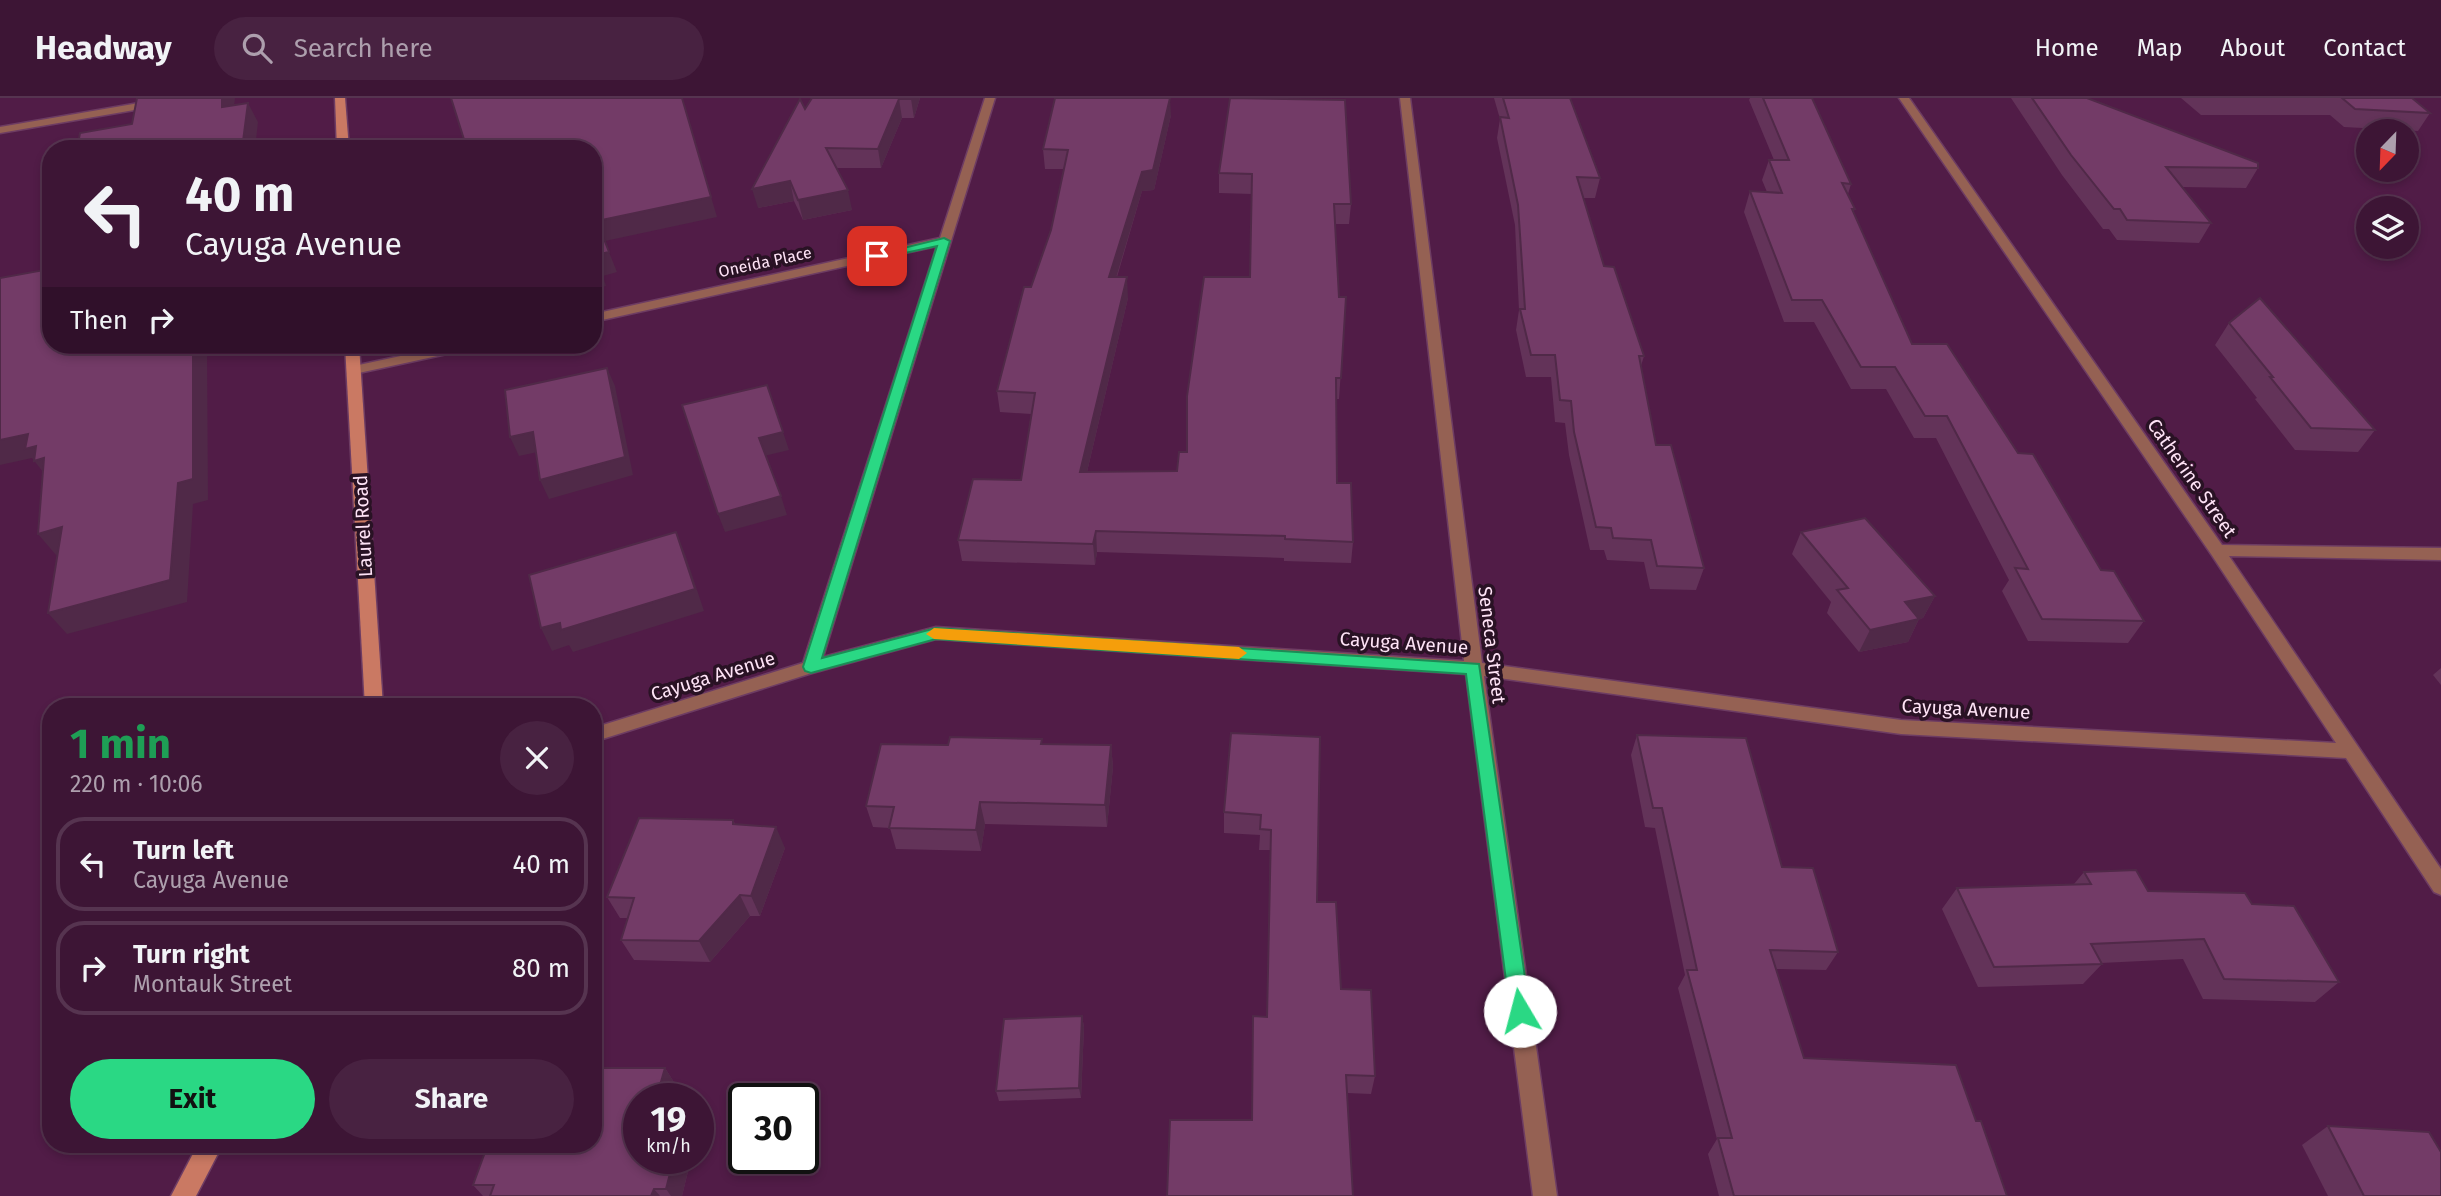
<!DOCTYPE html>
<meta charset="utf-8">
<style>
body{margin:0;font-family:"Fira Sans",sans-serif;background:#482241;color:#f1f3f6;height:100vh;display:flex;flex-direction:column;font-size:26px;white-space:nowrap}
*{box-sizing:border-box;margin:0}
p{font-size:23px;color:#ad9fad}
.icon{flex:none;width:38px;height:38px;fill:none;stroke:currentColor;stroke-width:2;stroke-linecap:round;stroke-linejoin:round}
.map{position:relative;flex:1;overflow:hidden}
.details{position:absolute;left:42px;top:600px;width:560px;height:455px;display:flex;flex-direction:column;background:#3d1535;border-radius:28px;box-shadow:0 4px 10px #0003,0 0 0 2px #563450}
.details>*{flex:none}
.guide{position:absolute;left:42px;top:42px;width:560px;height:214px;border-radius:28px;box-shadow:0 4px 10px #0003,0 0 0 2px #563450;background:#3d1535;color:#f1f3f6;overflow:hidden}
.needle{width:46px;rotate:203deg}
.fabs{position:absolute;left:2356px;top:21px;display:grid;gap:14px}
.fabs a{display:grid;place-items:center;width:63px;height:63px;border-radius:50%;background:#3d1535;box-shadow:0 4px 10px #0003,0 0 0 2px #563450;font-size:35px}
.speed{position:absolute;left:623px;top:985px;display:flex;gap:14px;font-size:35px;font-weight:700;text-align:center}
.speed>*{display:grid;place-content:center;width:91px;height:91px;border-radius:50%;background:#3d1535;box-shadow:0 4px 10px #0003,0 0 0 2px #563450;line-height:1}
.speed small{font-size:18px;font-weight:400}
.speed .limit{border:4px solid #111;border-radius:10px;background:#fff;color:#111}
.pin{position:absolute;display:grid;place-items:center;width:60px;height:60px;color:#fff;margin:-30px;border-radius:14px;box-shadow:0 4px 10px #0006}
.me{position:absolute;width:77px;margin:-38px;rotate:352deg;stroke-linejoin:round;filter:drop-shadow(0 0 5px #0008)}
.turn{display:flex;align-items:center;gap:24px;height:147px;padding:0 28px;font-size:32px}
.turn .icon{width:91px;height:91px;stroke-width:2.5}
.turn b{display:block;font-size:49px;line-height:60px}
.then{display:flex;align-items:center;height:66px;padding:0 28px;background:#0003;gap:14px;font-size:26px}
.round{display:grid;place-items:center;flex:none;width:74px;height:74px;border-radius:37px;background:#482241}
.summary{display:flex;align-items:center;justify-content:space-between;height:119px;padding:0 28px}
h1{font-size:42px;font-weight:700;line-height:52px;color:#1e9e55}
.button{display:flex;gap:14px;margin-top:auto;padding:14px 28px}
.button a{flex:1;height:80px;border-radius:42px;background:#2ad884;color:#111;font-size:28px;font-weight:700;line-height:80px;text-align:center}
.button a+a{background:#482241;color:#f1f3f6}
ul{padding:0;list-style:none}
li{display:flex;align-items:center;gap:21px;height:94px;margin:0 14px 10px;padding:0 14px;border:4px solid #563450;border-radius:28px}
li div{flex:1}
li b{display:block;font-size:26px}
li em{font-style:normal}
header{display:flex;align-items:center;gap:42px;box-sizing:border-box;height:98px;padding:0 35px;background:#3d1535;border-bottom:2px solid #563450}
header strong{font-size:33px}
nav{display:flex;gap:38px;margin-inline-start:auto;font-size:24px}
.search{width:490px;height:63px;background:#482241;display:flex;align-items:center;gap:18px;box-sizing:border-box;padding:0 24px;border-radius:38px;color:#ad9fad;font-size:26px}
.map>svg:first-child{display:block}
</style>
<header>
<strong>Headway</strong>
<div class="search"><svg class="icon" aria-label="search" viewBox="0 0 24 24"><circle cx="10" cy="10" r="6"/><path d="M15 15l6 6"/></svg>Search here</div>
<nav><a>Home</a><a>Map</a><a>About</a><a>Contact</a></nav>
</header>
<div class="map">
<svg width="2441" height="1098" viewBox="0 0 2441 1098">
<rect width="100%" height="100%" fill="#511c47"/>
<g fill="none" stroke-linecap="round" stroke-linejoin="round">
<defs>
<g id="minor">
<path d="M 168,0 L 192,0 L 187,3 L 0,35 L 0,29 Z"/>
<path d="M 985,0 L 995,0 L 823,559 L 936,529 L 1464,563 L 1400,0 L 1410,0 L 1482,565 L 1901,622 L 2336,645 L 2211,456 L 1899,0 L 1909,0 L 2222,447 L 2441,450 L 2441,462 L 2229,458 L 2441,771 L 2441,797 L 2434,794 L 2346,660 L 1901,636 L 1484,578 L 1557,1098 L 1533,1098 L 1466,576 L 936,541 L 812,575 L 593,644 L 593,630 L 803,565 L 937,148 L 593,224 L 593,216 L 940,140 Z"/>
<path d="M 452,247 L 477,247 L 470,251 L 354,276 L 347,272 L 354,268 Z"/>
</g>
<g id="secondary">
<path d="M 335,0 L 345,0 L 349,51 L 337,51 Z"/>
<path d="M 345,247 L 359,247 L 383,609 L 365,609 Z"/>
<path d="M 198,1046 L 223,1046 L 196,1098 L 171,1098 Z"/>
</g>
</defs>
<!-- minor casing -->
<use href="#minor" stroke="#6d3c63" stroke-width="3"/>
<!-- secondary casing -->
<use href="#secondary" stroke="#6d3c63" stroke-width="3"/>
<!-- minor -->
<use href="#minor" fill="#956153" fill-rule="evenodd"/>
<!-- secondary -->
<use href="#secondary" fill="#ca7963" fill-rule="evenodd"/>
</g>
<!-- wall -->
<g fill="#633359">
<path d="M 812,0 L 920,0 L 914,20 L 902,20 L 881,70 L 836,70 L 852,112 L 803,122 L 794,103 L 758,110 L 805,11 Z"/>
<path d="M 1230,0 L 1351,106 L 1349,126 L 1335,126 L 1339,199 L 1346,199 L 1339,301 L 1336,301 L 1337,385 L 1353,444 L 1351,465 L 1284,463 L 1284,460 L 1097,454 L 1095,467 L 962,463 L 958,442 L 1021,382 L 1031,316 L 1000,314 L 997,293 L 1031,189 L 1051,132 L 1064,71 L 1045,71 L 1043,51 L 1171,17 L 1154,92 L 1142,93 L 1117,179 L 1128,200 L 1087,374 L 1177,373 L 1187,354 L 1250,179 L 1252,96 L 1219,95 L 1219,75 Z"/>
<path d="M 1494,0 L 1570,0 L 1600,80 L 1595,100 L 1583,100 L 1604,168 L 1644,258 L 1641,268 L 1656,347 L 1704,470 L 1696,492 L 1650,491 L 1644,464 L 1607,462 L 1604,452 L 1590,452 L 1569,357 L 1565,325 L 1555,324 L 1551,279 L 1526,279 L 1516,232 L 1519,212 L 1515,127 L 1497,40 L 1500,21 Z"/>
<path d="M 1750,0 L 1812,0 L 1851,86 L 1848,96 L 1855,111 L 1853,114 L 1912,246 L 2018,355 L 2101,472 L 2144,523 L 2128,545 L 2028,543 L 2002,493 L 2009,482 L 1936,340 L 1914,340 L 1886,291 L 1851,291 L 1814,224 L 1784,224 L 1744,114 L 1750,93 L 1767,94 L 1762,82 L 1769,62 L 1774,62 L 1749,2 Z"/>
<path d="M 2011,0 L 2087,0 L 2258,70 L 2246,90 L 2182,89 L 2211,125 L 2199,145 L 2117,142 L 2109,131 L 2103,131 L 2062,77 Z"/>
<path d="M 2181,0 L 2412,0 L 2430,15 L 2418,33 L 2344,29 L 2330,17 L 2201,17 Z"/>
<path d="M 2229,225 L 2375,332 L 2358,354 L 2295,352 L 2255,301 L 2257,300 L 2215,247 Z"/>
<path d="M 1801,434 L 1935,498 L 1923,520 L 1919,521 L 1908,544 L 1859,554 L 1827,515 L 1831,504 L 1792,456 Z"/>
<path d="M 2441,570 L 2441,587 L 2433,577 Z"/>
<path d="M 1231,635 L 1317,804 L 1341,891 L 1375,978 L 1371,996 L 1347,995 L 1251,1022 L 1267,919 L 1270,752 L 1259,752 L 1260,737 L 1224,735 L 1224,714 Z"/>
<path d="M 1637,637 L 1782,769 L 1838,854 L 1826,872 L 1776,871 L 1804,960 L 1976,1023 L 2007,1098 L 1719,1098 L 1708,1056 L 1717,1041 L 1678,890 L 1685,877 L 1655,730 L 1645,729 L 1631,657 Z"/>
<path d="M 1042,646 L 1111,647 L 1113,669 L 1107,729 L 985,726 L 981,753 L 896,751 L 890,730 L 873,729 L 866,708 L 948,647 Z"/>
<path d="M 733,722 L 735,726 L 785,750 L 760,818 L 750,818 L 710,864 L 634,862 L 621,842 L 628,820 L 620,820 L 607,799 Z"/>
<path d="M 2084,774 L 2148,793 L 2252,806 L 2339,884 L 2315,904 L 2203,901 L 2183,861 L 2101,865 L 2102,866 L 2083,886 L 1978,889 L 1942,811 L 1957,790 L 2074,786 Z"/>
<path d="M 1082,918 L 1084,929 L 1081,1000 L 999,1003 L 996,993 Z"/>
<path d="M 665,970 L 677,989 L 639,1001 L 691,1061 L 682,1098 L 483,1098 L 473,1087 Z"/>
<path d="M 2328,1028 L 2441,1098 L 2328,1098 L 2302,1047 Z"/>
</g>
<!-- shaded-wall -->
<g fill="#502948">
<path d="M 222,0 L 235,0 L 232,28 L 222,9 Z"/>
<path d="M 682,0 L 717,119 L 605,143 L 597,123 Z"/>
<path d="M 911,0 L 920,0 L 914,20 L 911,1 Z"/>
<path d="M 1170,0 L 1171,17 L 1154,92 L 1142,93 L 1110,200 L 1109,179 L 1142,74 Z"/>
<path d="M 899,1 L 902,20 L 881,70 L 878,51 Z"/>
<path d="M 248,5 L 258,24 L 255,51 L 242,51 Z"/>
<path d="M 790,83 L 794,103 L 758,110 L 752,91 Z"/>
<path d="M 848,92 L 852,112 L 803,122 L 798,102 Z"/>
<path d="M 609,154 L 617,174 L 603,178 L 606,188 L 593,191 L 593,169 L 596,157 Z"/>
<path d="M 1127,179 L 1128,200 L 1082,395 L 1080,374 Z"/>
<path d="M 193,247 L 207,247 L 208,402 L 193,406 L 187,504 L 67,536 L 48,515 L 178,385 Z"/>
<path d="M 607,270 L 615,288 L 633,377 L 549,401 L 540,382 Z"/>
<path d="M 533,334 L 542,353 L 519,358 L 510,339 Z"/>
<path d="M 783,334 L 789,352 L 764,358 L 759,340 Z"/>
<path d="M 28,336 L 53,369 L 51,384 L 32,360 L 0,367 L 0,342 Z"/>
<path d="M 781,398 L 787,417 L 725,434 L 718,416 Z"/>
<path d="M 62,429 L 80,450 L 56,457 L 38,436 Z"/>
<path d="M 1096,433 L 1097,454 L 1095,467 L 1093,446 Z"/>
<path d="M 676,434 L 685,456 L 704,513 L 573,554 L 569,547 L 552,553 L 541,530 Z"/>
<path d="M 1935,498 L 1923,520 L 1894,527 L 1905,504 Z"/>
<path d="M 1919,521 L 1908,544 L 1859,554 L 1870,532 Z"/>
<path d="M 1111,647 L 1113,669 L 1107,729 L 1105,707 Z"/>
<path d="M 980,704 L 985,726 L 981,753 L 976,732 Z"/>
<path d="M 776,729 L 785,750 L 760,818 L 751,798 Z"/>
<path d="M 740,797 L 750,818 L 710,864 L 699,843 Z"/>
<path d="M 1082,918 L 1084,929 L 1081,1000 L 1079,990 Z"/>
<path d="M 665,970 L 677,989 L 674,1001 L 656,1001 Z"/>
<path d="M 674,1060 L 691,1061 L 682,1098 L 671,1098 L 666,1091 Z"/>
<path d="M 654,1091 L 660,1098 L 651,1098 Z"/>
</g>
<!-- building -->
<g fill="#733b67" stroke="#502948" stroke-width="2">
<path d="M 137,0 L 222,0 L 222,9 L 248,5 L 242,51 L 77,51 L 80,35 L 132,26 Z"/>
<path d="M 451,0 L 682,0 L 711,99 L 597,123 L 609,154 L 596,157 L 599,168 L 593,169 L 593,51 L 467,51 Z"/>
<path d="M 812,0 L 911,0 L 911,1 L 899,1 L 878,51 L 826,50 L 848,92 L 798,102 L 790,83 L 752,91 L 800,1 L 805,11 Z"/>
<path d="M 1055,0 L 1170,0 L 1153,72 L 1142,74 L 1109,179 L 1127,179 L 1080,374 L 1177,373 L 1179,354 L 1187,354 L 1187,298 L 1204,179 L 1250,179 L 1252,76 L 1219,75 L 1230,0 L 1345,2 L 1351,106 L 1334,106 L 1339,199 L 1346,199 L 1341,280 L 1336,280 L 1337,385 L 1351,385 L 1353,444 L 1285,441 L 1285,438 L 1096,433 L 1093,446 L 958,442 L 973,381 L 1021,382 L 1035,295 L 997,293 L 1024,189 L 1031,189 L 1051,132 L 1068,52 L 1043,51 Z"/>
<path d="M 1503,0 L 1570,0 L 1600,80 L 1577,79 L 1604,168 L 1614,169 L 1644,258 L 1639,258 L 1656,347 L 1671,347 L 1704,470 L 1657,468 L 1651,442 L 1613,440 L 1611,430 L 1596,429 L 1574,334 L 1571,303 L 1560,302 L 1555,257 L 1531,257 L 1520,211 L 1525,211 L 1518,107 L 1500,19 L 1509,20 Z"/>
<path d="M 1763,0 L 1812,0 L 1851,86 L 1842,85 L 1855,111 L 1852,111 L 1912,246 L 1947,246 L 2018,355 L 2033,356 L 2101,472 L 2114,473 L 2144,523 L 2042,521 L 2015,470 L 2028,471 L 1947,318 L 1925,318 L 1895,269 L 1861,269 L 1822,202 L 1792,202 L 1750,93 L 1782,95 L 1769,62 L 1789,62 Z"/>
<path d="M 2032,0 L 2087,0 L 2258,65 L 2258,70 L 2166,69 L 2211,125 L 2127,122 L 2120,111 L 2114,111 L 2071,57 Z"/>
<path d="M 2342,0 L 2412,0 L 2430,15 L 2355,11 Z"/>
<path d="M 51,167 L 51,247 L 193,247 L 193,381 L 178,385 L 170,482 L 48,515 L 62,429 L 38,436 L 44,360 L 34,363 L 36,348 L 25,351 L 28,336 L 0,342 L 0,180 L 50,171 Z"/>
<path d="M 2260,200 L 2375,332 L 2311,330 L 2270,279 L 2273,279 L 2229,225 Z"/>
<path d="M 607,270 L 625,359 L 540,382 L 533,334 L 510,339 L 505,292 Z"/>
<path d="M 767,287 L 783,334 L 759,340 L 781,398 L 718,416 L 682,307 Z"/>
<path d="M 1865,420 L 1935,498 L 1905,504 L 1919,521 L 1870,532 L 1837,492 L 1848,490 L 1801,434 Z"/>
<path d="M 676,434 L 695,491 L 561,532 L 560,525 L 541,530 L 529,477 Z"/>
<path d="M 1231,635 L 1320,639 L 1317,804 L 1336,804 L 1341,891 L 1371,892 L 1375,978 L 1346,977 L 1353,1098 L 1167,1098 L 1170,1022 L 1252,1022 L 1253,918 L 1267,919 L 1271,732 L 1260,731 L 1261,717 L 1224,714 Z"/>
<path d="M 1637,637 L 1746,640 L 1782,769 L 1813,770 L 1838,854 L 1770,852 L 1804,960 L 1956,967 L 1976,1023 L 1981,1023 L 2007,1098 L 1734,1098 L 1718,1040 L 1732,1040 L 1687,872 L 1697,872 L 1662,710 L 1653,710 Z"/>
<path d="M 950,639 L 1042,641 L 1041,646 L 1111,647 L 1105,707 L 980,704 L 976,732 L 889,730 L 894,709 L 866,708 L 881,646 L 948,647 Z"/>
<path d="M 639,720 L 733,722 L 733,726 L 776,729 L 751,798 L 740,797 L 699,843 L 621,842 L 634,800 L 607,799 Z"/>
<path d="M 2136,772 L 2148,793 L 2245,795 L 2252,806 L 2294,808 L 2339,884 L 2224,881 L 2204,841 L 2091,846 L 2102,866 L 1994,869 L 1957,790 L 2091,786 L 2084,774 Z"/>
<path d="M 1082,918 L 1079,990 L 996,993 L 1004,921 Z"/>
<path d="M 593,970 L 665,970 L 656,1001 L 639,1001 L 639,1060 L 674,1060 L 666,1091 L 654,1091 L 651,1098 L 490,1098 L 494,1087 L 473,1087 L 488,1046 L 593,1046 Z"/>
<path d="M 2328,1028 L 2429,1034 L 2441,1054 L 2441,1098 L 2364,1098 Z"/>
</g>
<!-- route -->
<path fill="#2ad884" stroke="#1b8c56" stroke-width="2" d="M 944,140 L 950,143 L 822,560 L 936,530 L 1479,566 L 1530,913 L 1527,919 L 1520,922 L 1513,919 L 1510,913 L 1466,576 L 936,541 L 811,575 L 805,573 L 803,569 L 937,148 L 877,161 L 871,158 Z"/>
<!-- slow -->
<path fill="#f59e0b" d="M 934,530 L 1239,549 L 1247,555 L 1239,561 L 934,541 L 926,536 Z"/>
<g text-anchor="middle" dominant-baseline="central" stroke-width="7" stroke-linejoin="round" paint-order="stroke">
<!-- far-street labels -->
<g font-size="16" fill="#fee3f6" stroke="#291224">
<text transform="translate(765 164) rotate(-12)">Oneida Place</text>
</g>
<!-- street labels -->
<g font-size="19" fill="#fee3f6" stroke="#291224">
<text transform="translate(2192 380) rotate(55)">Catherine Street</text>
<text transform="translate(363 428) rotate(-93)">Laurel Road</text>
<text transform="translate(1404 545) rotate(4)">Cayuga Avenue</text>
<text transform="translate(1492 547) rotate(83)">Seneca Street</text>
<text transform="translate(713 578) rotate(-17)">Cayuga Avenue</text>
<text transform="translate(1966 611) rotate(3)">Cayuga Avenue</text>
</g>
</g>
</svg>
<div class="fabs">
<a><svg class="needle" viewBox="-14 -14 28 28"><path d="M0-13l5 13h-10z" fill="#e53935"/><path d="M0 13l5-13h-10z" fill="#ad9fad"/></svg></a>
<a><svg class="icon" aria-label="layers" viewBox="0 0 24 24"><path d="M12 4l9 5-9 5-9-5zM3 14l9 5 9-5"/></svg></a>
</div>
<div class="speed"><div>19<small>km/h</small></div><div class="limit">30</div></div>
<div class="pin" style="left:877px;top:158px;background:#d93025"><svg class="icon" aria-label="arrive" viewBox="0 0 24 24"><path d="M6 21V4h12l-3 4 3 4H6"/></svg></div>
<svg class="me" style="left:1520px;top:913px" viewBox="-20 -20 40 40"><circle r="19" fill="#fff"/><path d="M0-13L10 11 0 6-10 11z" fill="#2ad884"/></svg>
<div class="guide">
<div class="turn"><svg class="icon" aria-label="left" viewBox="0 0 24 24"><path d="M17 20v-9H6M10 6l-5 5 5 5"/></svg><div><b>40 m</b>Cayuga Avenue</div></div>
<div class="then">Then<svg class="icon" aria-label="right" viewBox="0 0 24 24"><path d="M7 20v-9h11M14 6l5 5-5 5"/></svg></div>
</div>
<section class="details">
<div class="summary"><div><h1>1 min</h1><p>220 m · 10:06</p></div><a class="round"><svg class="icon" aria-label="close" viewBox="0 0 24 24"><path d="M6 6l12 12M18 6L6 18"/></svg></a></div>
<ul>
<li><svg class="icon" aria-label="left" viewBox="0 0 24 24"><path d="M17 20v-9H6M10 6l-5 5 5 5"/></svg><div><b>Turn left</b><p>Cayuga Avenue</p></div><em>40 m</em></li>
<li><svg class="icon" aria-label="right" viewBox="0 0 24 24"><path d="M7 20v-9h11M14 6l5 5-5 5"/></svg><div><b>Turn right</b><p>Montauk Street</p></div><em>80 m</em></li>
</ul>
<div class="button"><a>Exit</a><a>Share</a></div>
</section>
</div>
